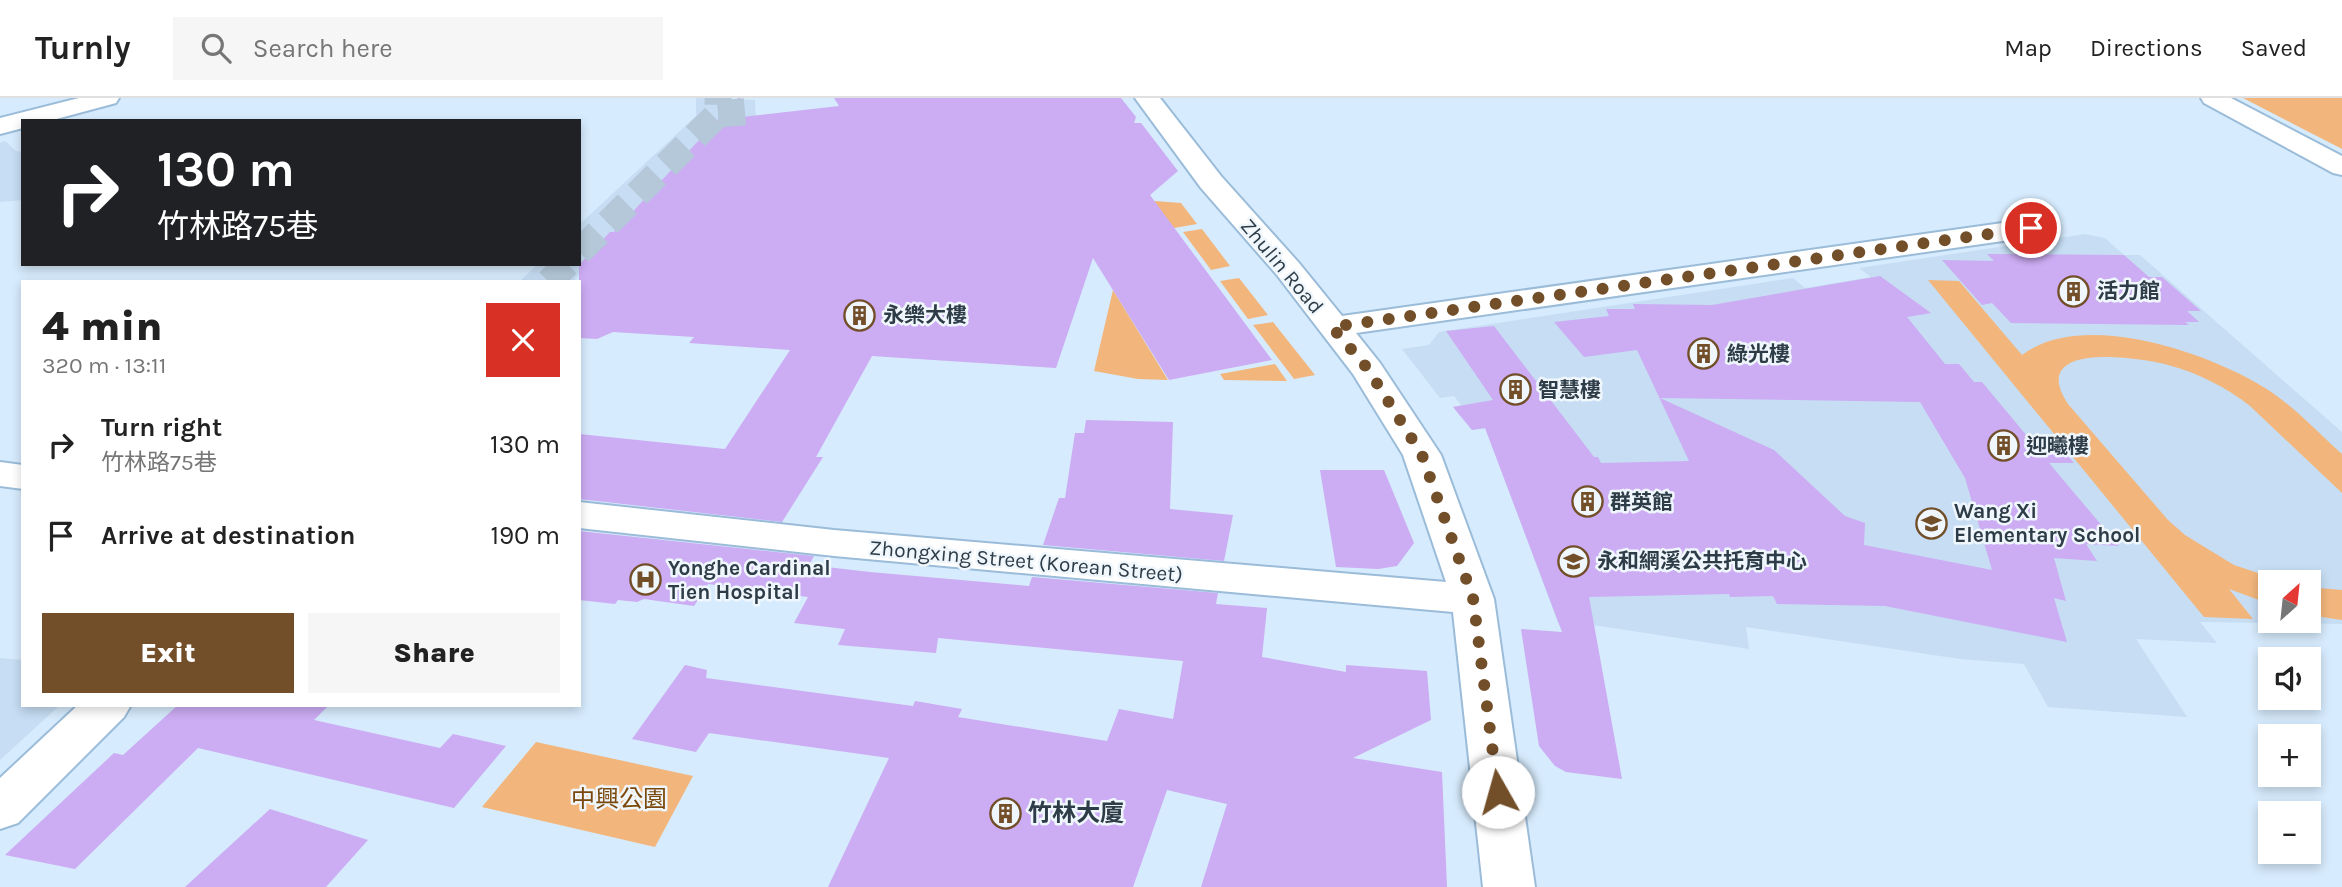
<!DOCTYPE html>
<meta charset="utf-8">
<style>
body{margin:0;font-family:Karla,"Noto Sans TC",sans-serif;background:#f6f6f6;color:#222;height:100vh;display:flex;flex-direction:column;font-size:26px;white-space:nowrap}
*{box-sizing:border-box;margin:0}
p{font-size:23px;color:#767676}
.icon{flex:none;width:38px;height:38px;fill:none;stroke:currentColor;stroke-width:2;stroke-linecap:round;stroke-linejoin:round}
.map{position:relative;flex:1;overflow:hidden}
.panel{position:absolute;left:21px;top:182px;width:560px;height:427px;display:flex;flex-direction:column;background:#fff;border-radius:0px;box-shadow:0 4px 10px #0003}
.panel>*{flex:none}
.guide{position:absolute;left:21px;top:21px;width:560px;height:147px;border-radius:0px;box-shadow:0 4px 10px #0003;background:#202124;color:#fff;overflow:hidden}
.needle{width:46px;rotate:27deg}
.controls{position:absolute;left:2258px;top:472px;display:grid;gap:14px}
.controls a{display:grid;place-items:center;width:63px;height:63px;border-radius:0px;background:#fff;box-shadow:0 4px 10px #0003;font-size:35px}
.pin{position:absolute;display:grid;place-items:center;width:60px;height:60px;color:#fff;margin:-30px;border:4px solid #fff;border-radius:50%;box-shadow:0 2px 7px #0007}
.me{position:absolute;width:77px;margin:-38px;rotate:353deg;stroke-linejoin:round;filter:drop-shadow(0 0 5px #0008)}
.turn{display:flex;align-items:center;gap:24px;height:147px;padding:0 21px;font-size:32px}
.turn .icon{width:91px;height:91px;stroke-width:2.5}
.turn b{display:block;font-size:49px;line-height:60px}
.round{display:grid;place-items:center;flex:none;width:74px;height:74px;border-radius:0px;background:#f6f6f6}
.summary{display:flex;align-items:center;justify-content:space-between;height:119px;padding:0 21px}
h1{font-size:42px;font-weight:800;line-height:52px}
.action{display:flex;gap:14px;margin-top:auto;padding:14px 21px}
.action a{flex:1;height:80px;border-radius:0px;background:#724e29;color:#fff;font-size:28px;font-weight:800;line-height:80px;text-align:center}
.action a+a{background:#f6f6f6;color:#222}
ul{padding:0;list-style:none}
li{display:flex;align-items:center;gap:21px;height:91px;padding:0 21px}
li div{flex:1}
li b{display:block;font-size:26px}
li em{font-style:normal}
header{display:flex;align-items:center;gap:42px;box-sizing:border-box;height:98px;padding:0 35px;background:#fff;border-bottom:2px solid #e0e0e0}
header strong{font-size:33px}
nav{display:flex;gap:38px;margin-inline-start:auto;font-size:24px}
.search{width:490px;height:63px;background:#f6f6f6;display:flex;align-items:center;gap:18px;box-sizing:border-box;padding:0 24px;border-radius:0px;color:#767676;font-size:26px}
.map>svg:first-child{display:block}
</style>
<header>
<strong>Turnly</strong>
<div class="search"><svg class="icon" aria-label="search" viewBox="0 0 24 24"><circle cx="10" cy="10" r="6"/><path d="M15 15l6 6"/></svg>Search here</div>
<nav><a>Map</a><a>Directions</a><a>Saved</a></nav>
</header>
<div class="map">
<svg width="2342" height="789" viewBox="0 0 2342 789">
<rect width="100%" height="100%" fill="#d6ebfd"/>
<!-- built -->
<g fill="#c6ddf3" fill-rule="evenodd">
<path d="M 696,0 L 755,2 L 756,24 L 727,25 L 572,184 L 519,184 L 538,166 L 579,166 L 579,127 L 696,18 Z"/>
<path d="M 5,43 L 16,53 L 23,54 L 23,102 L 0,104 L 0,45 Z"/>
<path d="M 2085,136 L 2105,140 L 2124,157 L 2140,157 L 2342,334 L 2342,526 L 2200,524 L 2217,545 L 2136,541 L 2187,619 L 2048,609 L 2024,566 L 1960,561 L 1746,529 L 1749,551 L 1600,528 L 1558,525 L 1499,366 L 1489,330 L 1472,332 L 1453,309 L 1461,307 L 1454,298 L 1440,300 L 1402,251 L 1429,247 L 1439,234 L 1793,180 L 1805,190 L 1871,179 L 1859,170 ZM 2270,485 L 2308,485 L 2308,523 L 2270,523 Z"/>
<path d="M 0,560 L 23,562 L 23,607 L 60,607 L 0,662 Z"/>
</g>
<!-- green -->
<g fill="#f2b67d">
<path d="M 2243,0 L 2342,0 L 2342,51 Z"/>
<path d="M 1155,103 L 1181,105 L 1197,126 L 1174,130 L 1074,116 Z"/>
<path d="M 1202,131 L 1230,168 L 1211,172 L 1183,134 Z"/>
<path d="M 1239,180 L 1268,217 L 1248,221 L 1220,183 Z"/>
<path d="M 1928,182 L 1959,183 L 2022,257 C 2082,211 2207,254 2265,290 C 2294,308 2317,334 2342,356 L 2342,395 L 2250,308 C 2226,289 2198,275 2168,267 C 2138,259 2026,243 2068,306 L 2168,422 L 2185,437 L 2234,467 L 2288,485 L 2270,485 L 2270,506 L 2229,491 L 2253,521 L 2204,519 Z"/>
<path d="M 1113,192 L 1168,282 L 1138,281 L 1094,273 Z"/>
<path d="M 1273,224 L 1315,277 L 1294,281 L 1253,227 Z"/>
<path d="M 1275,266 L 1287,283 L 1224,282 L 1220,276 Z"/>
<path d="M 2308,489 L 2342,492 L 2342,522 L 2308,517 Z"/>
<path d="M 536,644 L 693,678 L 655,749 L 482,709 Z"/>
</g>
<!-- building -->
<g fill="#ccacf3" fill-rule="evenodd">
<path d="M 738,0 L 740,0 L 742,19 L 839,8 L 834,0 L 1121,0 L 1136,19 L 1134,25 L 1141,25 L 1178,73 L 1150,97 L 1272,262 L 1169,282 L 1093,160 L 1056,270 L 872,258 L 816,359 L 823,359 L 782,424 L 579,401 L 579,336 L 725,351 L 790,252 L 689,245 L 694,239 L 613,234 L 597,241 L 579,240 L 579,167 L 610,134 L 614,134 Z"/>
<path d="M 1987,156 L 2124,157 L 2149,179 L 2162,179 L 2201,213 L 2187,213 L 2199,224 L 2185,224 L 2189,227 L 2011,225 L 1992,205 L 1982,207 L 1942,162 L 1994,163 Z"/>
<path d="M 1880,178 L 1931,215 L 1907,219 L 1945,266 L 1959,266 L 1974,284 L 1982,284 L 2027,338 L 2051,338 L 2074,365 L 2049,365 L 2119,448 L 2086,446 L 2097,463 L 2054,460 L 2066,503 L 2054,500 L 2067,544 L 1885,508 L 1777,506 L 1773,498 L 1730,499 L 1729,496 L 1589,499 L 1622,681 L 1566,674 L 1555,668 L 1539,648 L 1521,531 L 1562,534 L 1485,330 L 1472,332 L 1453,309 L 1493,302 L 1446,233 L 1494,228 L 1594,359 L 1598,359 L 1601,365 L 1689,363 L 1637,252 L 1584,259 L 1554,224 L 1609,218 L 1606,211 L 1635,211 L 1633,206 L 1712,207 ZM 1660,300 L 1920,304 L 1965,380 L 1992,472 L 1864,447 L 1865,425 L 1845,418 L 1774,352 Z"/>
<path d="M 1086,322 L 1173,324 L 1170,411 L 1233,417 L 1224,463 L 1043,447 L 1059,400 L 1065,400 L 1075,335 L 1084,335 Z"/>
<path d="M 1320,372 L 1384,372 L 1414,445 L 1397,468 L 1378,471 L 1336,469 Z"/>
<path d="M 579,433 L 814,458 L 809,467 L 870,474 L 1029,488 L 1032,479 L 1218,495 L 1216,506 L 1267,510 L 1262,559 L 1346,574 L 1346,567 L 1427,573 L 1431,622 L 1353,660 L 1442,674 L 1447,789 L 1201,789 L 1227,706 L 1167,692 L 1133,789 L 828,789 L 889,660 L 709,635 L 696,654 L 632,641 L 685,567 L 707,572 L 706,580 L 913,608 L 915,603 L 962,611 L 958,619 L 1107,643 L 1119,611 L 1173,621 L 1183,563 L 938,540 L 936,555 L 838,547 L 845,531 L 794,525 L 808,499 L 708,486 L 694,508 L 644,501 L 637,504 L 618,502 L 615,506 L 579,502 Z"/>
<path d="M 178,607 L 329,607 L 314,622 L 440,650 L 453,636 L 506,648 L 454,710 L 198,650 L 75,771 L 5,757 L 114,655 L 123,657 Z"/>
<path d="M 270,711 L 368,742 L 326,789 L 185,789 Z"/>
</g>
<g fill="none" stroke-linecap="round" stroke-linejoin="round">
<!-- minor-tunnel -->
<g stroke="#b4c8d9" stroke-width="27" stroke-dasharray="27 14" stroke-linecap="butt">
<path d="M 718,16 L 755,13"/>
<path d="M 579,154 L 718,16 L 718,0"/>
<path d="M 549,184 L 567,166"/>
</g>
<defs>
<g id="minor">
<path d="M 1135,0 L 1160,0 L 1221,78 L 1299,165 L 1342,218 L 2031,121 L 2041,124 L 2045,130 L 2041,136 L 2031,139 L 1356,235 L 1380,265 L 1441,357 L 1494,501 L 1535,789 L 1483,789 L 1453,514 L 834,458 L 579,430 L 579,404 L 834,432 L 1446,484 L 1403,357 L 1353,276 L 1277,177 L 1201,90 Z"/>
<path d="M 2201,0 L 2231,0 L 2342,58 L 2342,77 L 2333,75 L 2204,5 Z"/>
<path d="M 0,364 L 23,367 L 23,391 L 0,388 Z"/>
<path d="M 78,607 L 131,607 L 124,619 L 18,725 L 0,731 L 0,680 Z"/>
</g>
<path id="major" d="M 79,0 L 119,0 L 116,5 L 49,23 L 23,23 L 23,30 L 0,36 L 0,20 Z"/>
</defs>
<!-- minor casing -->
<use href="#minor" stroke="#9bbcd9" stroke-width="4"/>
<!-- major casing -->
<use href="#major" stroke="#9bbcd9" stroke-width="4"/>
<!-- minor -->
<use href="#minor" fill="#fff" fill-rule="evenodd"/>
<!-- major -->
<use href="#major" fill="#fff" fill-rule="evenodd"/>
</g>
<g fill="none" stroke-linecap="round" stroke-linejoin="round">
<!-- route -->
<path stroke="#724e29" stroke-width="12" stroke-dasharray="0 21.6" d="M 1498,694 L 1473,500 L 1439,405 L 1422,357 L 1368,271 L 1332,229 L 2031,130"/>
</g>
<!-- icons -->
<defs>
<symbol id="building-ring" viewBox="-11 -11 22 22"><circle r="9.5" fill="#eff6fc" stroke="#724e29" stroke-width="1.5"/><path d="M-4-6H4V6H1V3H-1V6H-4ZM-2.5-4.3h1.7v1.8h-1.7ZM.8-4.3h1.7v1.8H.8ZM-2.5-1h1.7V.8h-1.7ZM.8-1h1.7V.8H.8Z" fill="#724e29"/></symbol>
<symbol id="school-ring" viewBox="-11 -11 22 22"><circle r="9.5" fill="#eff6fc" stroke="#724e29" stroke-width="1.5"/><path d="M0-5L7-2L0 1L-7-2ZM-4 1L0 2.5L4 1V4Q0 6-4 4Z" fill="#724e29"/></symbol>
<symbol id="hospital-ring" viewBox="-11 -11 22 22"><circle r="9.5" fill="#eff6fc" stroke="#724e29" stroke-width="1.5"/><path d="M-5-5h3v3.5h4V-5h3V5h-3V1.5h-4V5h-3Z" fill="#724e29"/></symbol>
</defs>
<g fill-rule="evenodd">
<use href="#building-ring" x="2056" y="176" width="35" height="35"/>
<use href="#building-ring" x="842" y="200" width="35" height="35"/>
<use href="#building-ring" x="1686" y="238" width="35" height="35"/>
<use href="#building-ring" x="1498" y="274" width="35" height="35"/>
<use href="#building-ring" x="1986" y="330" width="35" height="35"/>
<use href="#building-ring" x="1570" y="386" width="35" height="35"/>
<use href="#school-ring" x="1914" y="408" width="35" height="35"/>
<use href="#school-ring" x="1556" y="446" width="35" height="35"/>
<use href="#hospital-ring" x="628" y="464" width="35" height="35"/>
<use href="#building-ring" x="988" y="698" width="35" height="35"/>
</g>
<g text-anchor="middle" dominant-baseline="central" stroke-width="5" stroke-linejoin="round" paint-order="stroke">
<!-- street labels -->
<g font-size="21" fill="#2e3c47" stroke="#eff6fc">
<text transform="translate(1282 168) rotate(50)">Zhulin Road</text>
<text transform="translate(1026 463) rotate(5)">Zhongxing Street (Korean Street)</text>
</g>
<!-- poi labels -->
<g font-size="21" font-weight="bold" fill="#2e3c47" stroke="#eff6fc" text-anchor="start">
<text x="2097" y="193">活力館</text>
<text x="883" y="217">永樂大樓</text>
<text x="1727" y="256">綠光樓</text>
<text x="1538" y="292">智慧樓</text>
<text x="2026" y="348">迎曦樓</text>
<text x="1610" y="404">群英館</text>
<text x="1954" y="413">Wang Xi<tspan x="1954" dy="24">Elementary School</tspan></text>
<text x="1597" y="463">永和網溪公共托育中心</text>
<text x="668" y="470">Yonghe Cardinal<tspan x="668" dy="24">Tien Hospital</tspan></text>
</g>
<!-- near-park labels -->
<g font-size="24" fill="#7b490c" stroke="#eff6fc">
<text x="619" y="701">中興公園</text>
</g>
<!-- near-poi labels -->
<g font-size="24" font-weight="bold" fill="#2e3c47" stroke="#eff6fc" text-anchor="start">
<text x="1028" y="715">竹林大廈</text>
</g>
</g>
</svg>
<div class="controls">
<a><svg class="needle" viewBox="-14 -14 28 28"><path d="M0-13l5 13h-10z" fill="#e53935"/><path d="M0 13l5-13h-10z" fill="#767676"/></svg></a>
<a><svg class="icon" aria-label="sound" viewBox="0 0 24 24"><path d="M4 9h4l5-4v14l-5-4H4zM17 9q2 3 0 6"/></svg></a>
<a>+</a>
<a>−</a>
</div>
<div class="pin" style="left:2031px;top:130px;background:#d93025"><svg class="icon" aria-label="arrive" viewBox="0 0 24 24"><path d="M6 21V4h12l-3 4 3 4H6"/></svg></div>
<svg class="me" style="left:1498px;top:694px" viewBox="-20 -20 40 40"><circle r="19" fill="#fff"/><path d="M0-13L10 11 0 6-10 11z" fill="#724e29"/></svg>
<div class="guide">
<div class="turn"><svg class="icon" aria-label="right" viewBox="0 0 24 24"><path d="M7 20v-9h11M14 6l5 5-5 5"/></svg><div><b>130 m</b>竹林路75巷</div></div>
</div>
<section class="panel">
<div class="summary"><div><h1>4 min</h1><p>320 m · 13:11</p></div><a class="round" style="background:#d93025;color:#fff"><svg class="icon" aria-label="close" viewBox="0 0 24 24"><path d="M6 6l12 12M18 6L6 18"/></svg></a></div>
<ul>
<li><svg class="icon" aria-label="right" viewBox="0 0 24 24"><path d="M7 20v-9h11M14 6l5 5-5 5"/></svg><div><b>Turn right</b><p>竹林路75巷</p></div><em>130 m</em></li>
<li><svg class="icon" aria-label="arrive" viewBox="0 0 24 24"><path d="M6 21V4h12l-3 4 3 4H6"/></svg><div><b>Arrive at destination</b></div><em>190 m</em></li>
</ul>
<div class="action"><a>Exit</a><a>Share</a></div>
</section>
</div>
